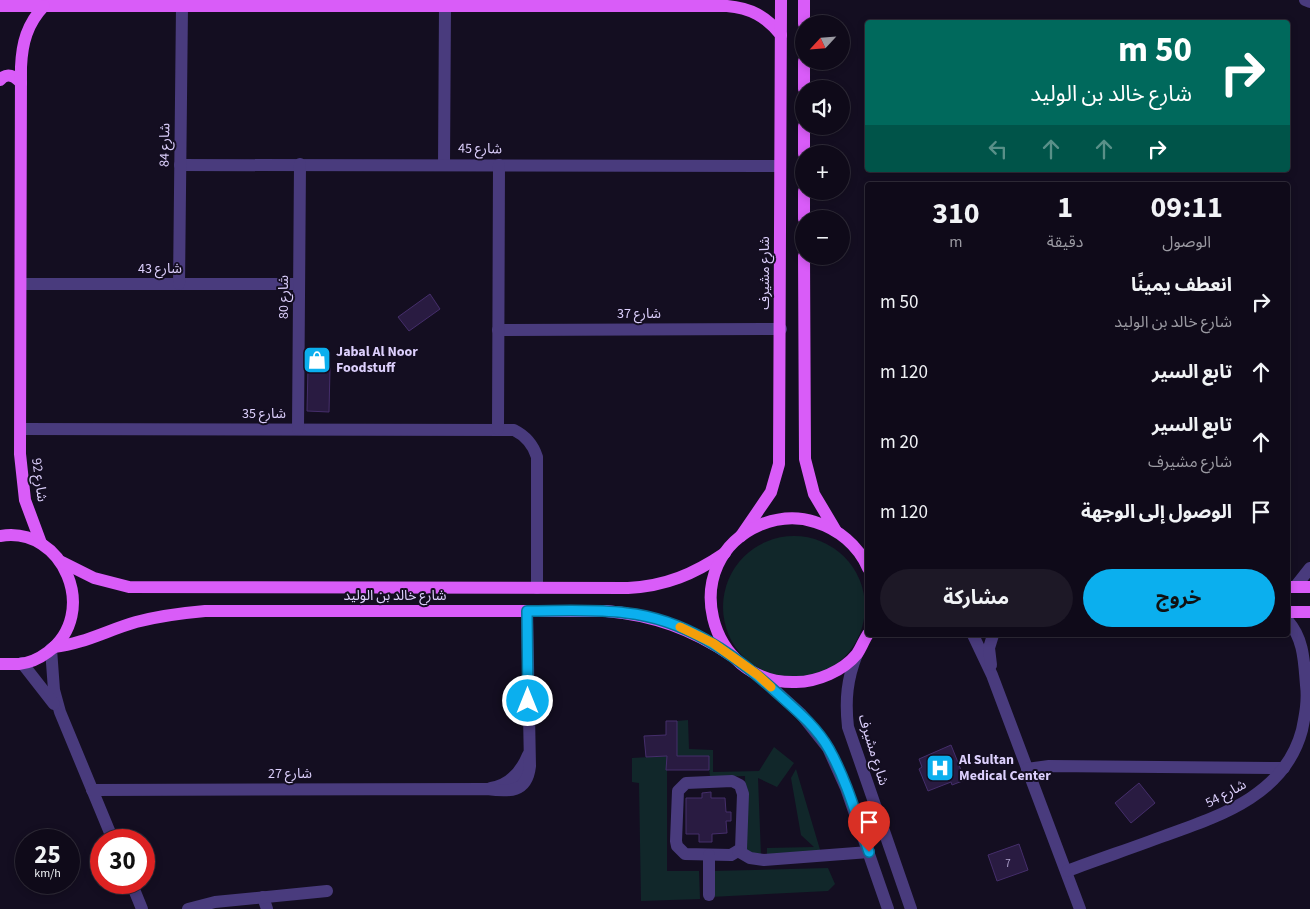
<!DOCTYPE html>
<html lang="ar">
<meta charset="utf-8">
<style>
body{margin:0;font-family:"Source Sans 3","Noto Sans Arabic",sans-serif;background:#1d1826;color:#f1f3f6;direction:rtl;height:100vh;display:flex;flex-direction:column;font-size:19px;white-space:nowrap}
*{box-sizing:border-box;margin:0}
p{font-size:16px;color:#9b9aa2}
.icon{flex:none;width:28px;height:28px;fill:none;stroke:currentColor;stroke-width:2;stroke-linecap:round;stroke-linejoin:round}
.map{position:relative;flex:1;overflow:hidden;direction:ltr}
.panel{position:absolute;left:865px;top:182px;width:425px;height:455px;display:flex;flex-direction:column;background:#0f0a19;border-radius:5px;box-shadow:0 2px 8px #0003,0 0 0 1px #2f2b38;direction:rtl}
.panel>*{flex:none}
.hud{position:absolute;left:865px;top:20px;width:425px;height:152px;border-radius:5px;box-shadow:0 2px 8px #0003,0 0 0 1px #2f2b38;direction:rtl;background:#00695c;color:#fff;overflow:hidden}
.needle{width:32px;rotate:244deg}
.buttons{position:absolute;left:795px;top:15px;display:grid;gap:10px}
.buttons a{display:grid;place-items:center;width:55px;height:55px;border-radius:50%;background:#0f0a19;box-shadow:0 2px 8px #0003,0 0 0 1px #2f2b38;font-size:25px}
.speed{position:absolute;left:15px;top:829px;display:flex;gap:10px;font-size:25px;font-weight:700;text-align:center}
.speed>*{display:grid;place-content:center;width:65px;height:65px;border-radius:50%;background:#0f0a19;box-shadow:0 2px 8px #0003,0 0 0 1px #2f2b38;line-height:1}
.speed small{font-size:12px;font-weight:400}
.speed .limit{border:8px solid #d22;background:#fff;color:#111}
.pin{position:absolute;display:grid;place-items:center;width:42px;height:42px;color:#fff;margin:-51px -21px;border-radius:50% 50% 50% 0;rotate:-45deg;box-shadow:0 0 5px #0007}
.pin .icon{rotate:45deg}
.me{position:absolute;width:55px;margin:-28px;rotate:0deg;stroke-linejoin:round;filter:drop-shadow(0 0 4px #0008)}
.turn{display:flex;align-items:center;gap:18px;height:105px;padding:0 15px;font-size:22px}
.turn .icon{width:65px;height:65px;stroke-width:2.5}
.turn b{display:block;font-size:35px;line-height:42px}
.lanes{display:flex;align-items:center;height:48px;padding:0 15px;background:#0003;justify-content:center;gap:25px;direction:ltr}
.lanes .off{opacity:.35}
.eta{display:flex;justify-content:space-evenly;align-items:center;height:85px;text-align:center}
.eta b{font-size:30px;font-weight:700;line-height:35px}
.action{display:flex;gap:10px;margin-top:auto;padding:10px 15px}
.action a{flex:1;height:58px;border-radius:30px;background:#0bafee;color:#111;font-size:20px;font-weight:700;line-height:58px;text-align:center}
.action a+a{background:#1d1826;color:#f1f3f6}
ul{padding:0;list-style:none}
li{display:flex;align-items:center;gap:15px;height:70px;padding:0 15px}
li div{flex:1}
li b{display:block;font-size:19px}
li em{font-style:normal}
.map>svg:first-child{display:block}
</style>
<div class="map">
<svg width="1310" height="909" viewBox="0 0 1310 909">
<rect width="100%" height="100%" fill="#140e21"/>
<!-- green -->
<g fill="#11272a">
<circle cx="794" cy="607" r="71"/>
<path d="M 688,720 L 689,749 L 713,750 L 713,772 L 759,771 L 774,747 L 794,763 L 777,787 L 758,778 L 761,856 L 746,855 L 745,776 L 710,777 L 708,756 L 677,756 L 677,721 Z"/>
<path d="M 667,756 L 667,871 L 699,871 L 700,899 L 641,901 L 639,783 L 632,782 L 632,758 Z"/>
<path d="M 796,769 L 821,853 L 767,855 L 767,848 L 814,847 L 801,835 L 791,778 Z"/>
<path d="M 828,868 L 835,884 L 828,891 L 710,897 L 713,871 Z"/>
</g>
<!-- building -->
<g fill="#291b41" stroke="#452e6b">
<path d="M 430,294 L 440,309 L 409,331 L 398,317 Z"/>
<path d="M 313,355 L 327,355 L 326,368 L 330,368 L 329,412 L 307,411 L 308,367 L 313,368 Z"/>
<path d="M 666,721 L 677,721 L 677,756 L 709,756 L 709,770 L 666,770 L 667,756 L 646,757 L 644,736 L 666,735 Z"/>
<path d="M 951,745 L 965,780 L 952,785 L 951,782 L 928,791 L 919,769 L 922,767 L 919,759 Z"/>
<path d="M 1139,783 L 1155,803 L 1131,823 L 1115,803 Z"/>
<path d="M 711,792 L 711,798 L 725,798 L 726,812 L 731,812 L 731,821 L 726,821 L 727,833 L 712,834 L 712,842 L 699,842 L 699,834 L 686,834 L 686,798 L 702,798 L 702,793 Z"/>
<path d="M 1019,844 L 1028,870 L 997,881 L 988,855 Z"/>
</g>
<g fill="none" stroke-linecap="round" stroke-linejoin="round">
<!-- minor -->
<g stroke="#493b7d" stroke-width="12">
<path d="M 1305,0 L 1310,2"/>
<path d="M 444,164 L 445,6"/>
<path d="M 180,165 L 780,166"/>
<path d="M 21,284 L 299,284"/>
<path d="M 179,284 L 182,6"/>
<path d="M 498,330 L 781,329"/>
<path d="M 21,429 L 514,430 C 526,436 533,444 537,457 L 537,588"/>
<path d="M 298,429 L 300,164"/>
<path d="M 498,429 L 499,165"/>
<path d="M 1295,587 L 1310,568"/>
<path d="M 973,635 L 992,675 L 1080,909"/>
<path d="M 51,649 L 54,690 L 60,712 L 113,840"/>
<path d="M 857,654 C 847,679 845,700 848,727 L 911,909"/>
<path d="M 22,663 L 54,704"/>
<path d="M 991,665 L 989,648 L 993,635"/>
<path d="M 758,675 L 801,714 L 828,748 L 846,788 L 888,909"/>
<path d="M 1027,769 L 1049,766 L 1284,768"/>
<path d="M 732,781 L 740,785 L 743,794 L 741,849 L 731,855 L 685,854 L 677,846 L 676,841 L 678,791 L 686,783 Z"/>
<path d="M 491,788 C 509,785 521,772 528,755"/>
<path d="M 92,790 L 487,789 C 509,792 527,793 530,766 L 527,611"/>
<path d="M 738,851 L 750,858 L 764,860 L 869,852"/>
<path d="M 1067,871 C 1099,859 1132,848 1164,836 C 1220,816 1285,795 1302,730 C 1305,715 1308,701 1306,685 C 1304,662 1304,639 1288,621"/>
<path d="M 131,882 L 142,909"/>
<path d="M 709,895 L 709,855"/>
<path d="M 263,897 L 267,909"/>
<path d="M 188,909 L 215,902 L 327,891"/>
</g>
<!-- major -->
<g stroke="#d95cf8" stroke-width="12">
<path d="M 0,6 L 727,6 C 750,8 766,16 781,35"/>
<path d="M 804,24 L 804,0"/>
<path d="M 0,80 C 7,72 15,76 21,83"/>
<path d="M 804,89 L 804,61"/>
<path d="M 804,154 L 804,126"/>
<path d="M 804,219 L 804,191"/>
<path d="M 804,256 L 805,459 L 814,494 L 836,531"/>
<path d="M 0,536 C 64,525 100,614 48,652 C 40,658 30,663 19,664 C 13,664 6,664 0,664"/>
<path d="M 741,536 L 771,492 L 779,464 L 781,0"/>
<path d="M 41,543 L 25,500 L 20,454 L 21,67 C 22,43 27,24 44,6"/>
<path d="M 62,562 L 94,578 L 129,587 L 628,588 C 666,586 694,574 725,553"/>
<path d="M 868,568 C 858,545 838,529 815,522 C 797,516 777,518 760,525 C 676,561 707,685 796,682 C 817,682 843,671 857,654 C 861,648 864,640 868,634"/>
<path d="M 1288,587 L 1310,587"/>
<path d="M 1288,612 L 1310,612"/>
<path d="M 54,647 C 83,644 108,630 136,622 C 159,616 182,613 205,611 L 606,611 C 653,615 692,629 732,656"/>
</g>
</g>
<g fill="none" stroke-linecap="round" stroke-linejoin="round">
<defs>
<path id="route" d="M 528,701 L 527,611 C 560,611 594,609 626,613 C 684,619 733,653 775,691 C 795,709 816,726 829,749 C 847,781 857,818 869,852"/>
</defs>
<!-- route casing -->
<use href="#route" stroke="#07729b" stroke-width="12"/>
<!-- route -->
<use href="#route" stroke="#0bafee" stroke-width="9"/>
<!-- slow -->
<path stroke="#f59e0b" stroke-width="9" d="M 680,627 L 713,643 L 758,675 L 771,687"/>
</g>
<!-- icons -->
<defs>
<symbol id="shop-square" viewBox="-11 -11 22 22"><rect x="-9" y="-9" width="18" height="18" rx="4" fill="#0bafee" stroke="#140e21"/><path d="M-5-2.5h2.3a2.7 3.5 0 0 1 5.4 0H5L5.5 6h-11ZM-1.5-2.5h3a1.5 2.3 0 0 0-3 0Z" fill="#fff"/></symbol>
<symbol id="hospital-square" viewBox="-11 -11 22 22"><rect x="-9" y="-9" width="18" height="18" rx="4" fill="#0bafee" stroke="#140e21"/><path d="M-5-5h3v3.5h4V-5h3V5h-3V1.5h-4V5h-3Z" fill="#fff"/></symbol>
</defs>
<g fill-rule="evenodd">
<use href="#shop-square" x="301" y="344" width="32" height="32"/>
<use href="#hospital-square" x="924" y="752" width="32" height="32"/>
</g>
<g text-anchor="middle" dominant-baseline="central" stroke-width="4" stroke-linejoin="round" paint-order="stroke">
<!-- number labels -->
<g font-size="11" fill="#b0a3ce">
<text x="1008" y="863">7</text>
</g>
<!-- street labels -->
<g font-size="14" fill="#ddd0fd" stroke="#140e21">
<text transform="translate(165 145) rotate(-89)">شارع 84</text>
<text transform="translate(480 149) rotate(1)">شارع 45</text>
<text x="160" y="269">شارع 43</text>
<text transform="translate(765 273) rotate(-90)">شارع مشيرف</text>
<text transform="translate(284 297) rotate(-90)">شارع 80</text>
<text x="639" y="314">شارع 37</text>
<text x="264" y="414">شارع 35</text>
<text transform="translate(39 480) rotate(82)">شارع 92</text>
<text x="395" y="596">شارع خالد بن الوليد</text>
<text transform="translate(873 750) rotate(73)">شارع مشيرف</text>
<text x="290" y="774">شارع 27</text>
<text transform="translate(1226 794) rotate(-28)">شارع 54</text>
</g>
<!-- poi labels -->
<g font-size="14" font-weight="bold" fill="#ddd0fd" stroke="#140e21" text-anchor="start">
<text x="336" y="352">Jabal Al Noor<tspan x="336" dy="16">Foodstuff</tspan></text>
<text x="959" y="760">Al Sultan<tspan x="959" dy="16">Medical Center</tspan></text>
</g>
</g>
</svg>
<div class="buttons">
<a><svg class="needle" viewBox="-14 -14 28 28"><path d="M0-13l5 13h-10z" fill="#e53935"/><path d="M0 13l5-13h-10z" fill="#9b9aa2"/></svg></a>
<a><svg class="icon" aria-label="sound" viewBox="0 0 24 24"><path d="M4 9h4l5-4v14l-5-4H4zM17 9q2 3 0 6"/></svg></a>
<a>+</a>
<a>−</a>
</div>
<div class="speed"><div>25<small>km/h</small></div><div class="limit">30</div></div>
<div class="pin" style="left:869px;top:852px;background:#d93025"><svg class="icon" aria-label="arrive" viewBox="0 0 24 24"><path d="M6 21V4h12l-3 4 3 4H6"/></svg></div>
<svg class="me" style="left:528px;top:701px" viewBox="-20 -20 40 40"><circle r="17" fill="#0bafee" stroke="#fff" stroke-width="3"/><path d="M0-11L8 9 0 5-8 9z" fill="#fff"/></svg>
<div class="hud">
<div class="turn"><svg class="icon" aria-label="right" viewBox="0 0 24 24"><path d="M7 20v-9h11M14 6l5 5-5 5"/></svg><div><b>50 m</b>شارع خالد بن الوليد</div></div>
<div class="lanes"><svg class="icon off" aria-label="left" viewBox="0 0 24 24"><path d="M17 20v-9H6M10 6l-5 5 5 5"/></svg><svg class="icon off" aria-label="ahead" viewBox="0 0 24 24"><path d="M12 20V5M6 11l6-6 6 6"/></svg><svg class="icon off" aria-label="ahead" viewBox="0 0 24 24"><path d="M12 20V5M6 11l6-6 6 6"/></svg><svg class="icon" aria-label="right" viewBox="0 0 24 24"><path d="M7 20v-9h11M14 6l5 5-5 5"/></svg></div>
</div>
<section class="panel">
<div class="eta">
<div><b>09:11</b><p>الوصول</p></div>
<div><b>1</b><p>دقيقة</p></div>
<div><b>310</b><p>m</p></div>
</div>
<ul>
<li><svg class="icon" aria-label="right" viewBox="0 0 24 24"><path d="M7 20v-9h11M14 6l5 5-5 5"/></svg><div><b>انعطف يمينًا</b><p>شارع خالد بن الوليد</p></div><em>50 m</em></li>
<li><svg class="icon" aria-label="ahead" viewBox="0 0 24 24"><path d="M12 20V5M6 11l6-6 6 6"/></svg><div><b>تابع السير</b></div><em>120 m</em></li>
<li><svg class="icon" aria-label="ahead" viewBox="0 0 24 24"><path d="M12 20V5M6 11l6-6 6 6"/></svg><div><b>تابع السير</b><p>شارع مشيرف</p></div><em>20 m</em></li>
<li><svg class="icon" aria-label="arrive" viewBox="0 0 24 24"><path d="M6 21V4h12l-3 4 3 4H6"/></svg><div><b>الوصول إلى الوجهة</b></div><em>120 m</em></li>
</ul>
<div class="action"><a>خروج</a><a>مشاركة</a></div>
</section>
</div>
